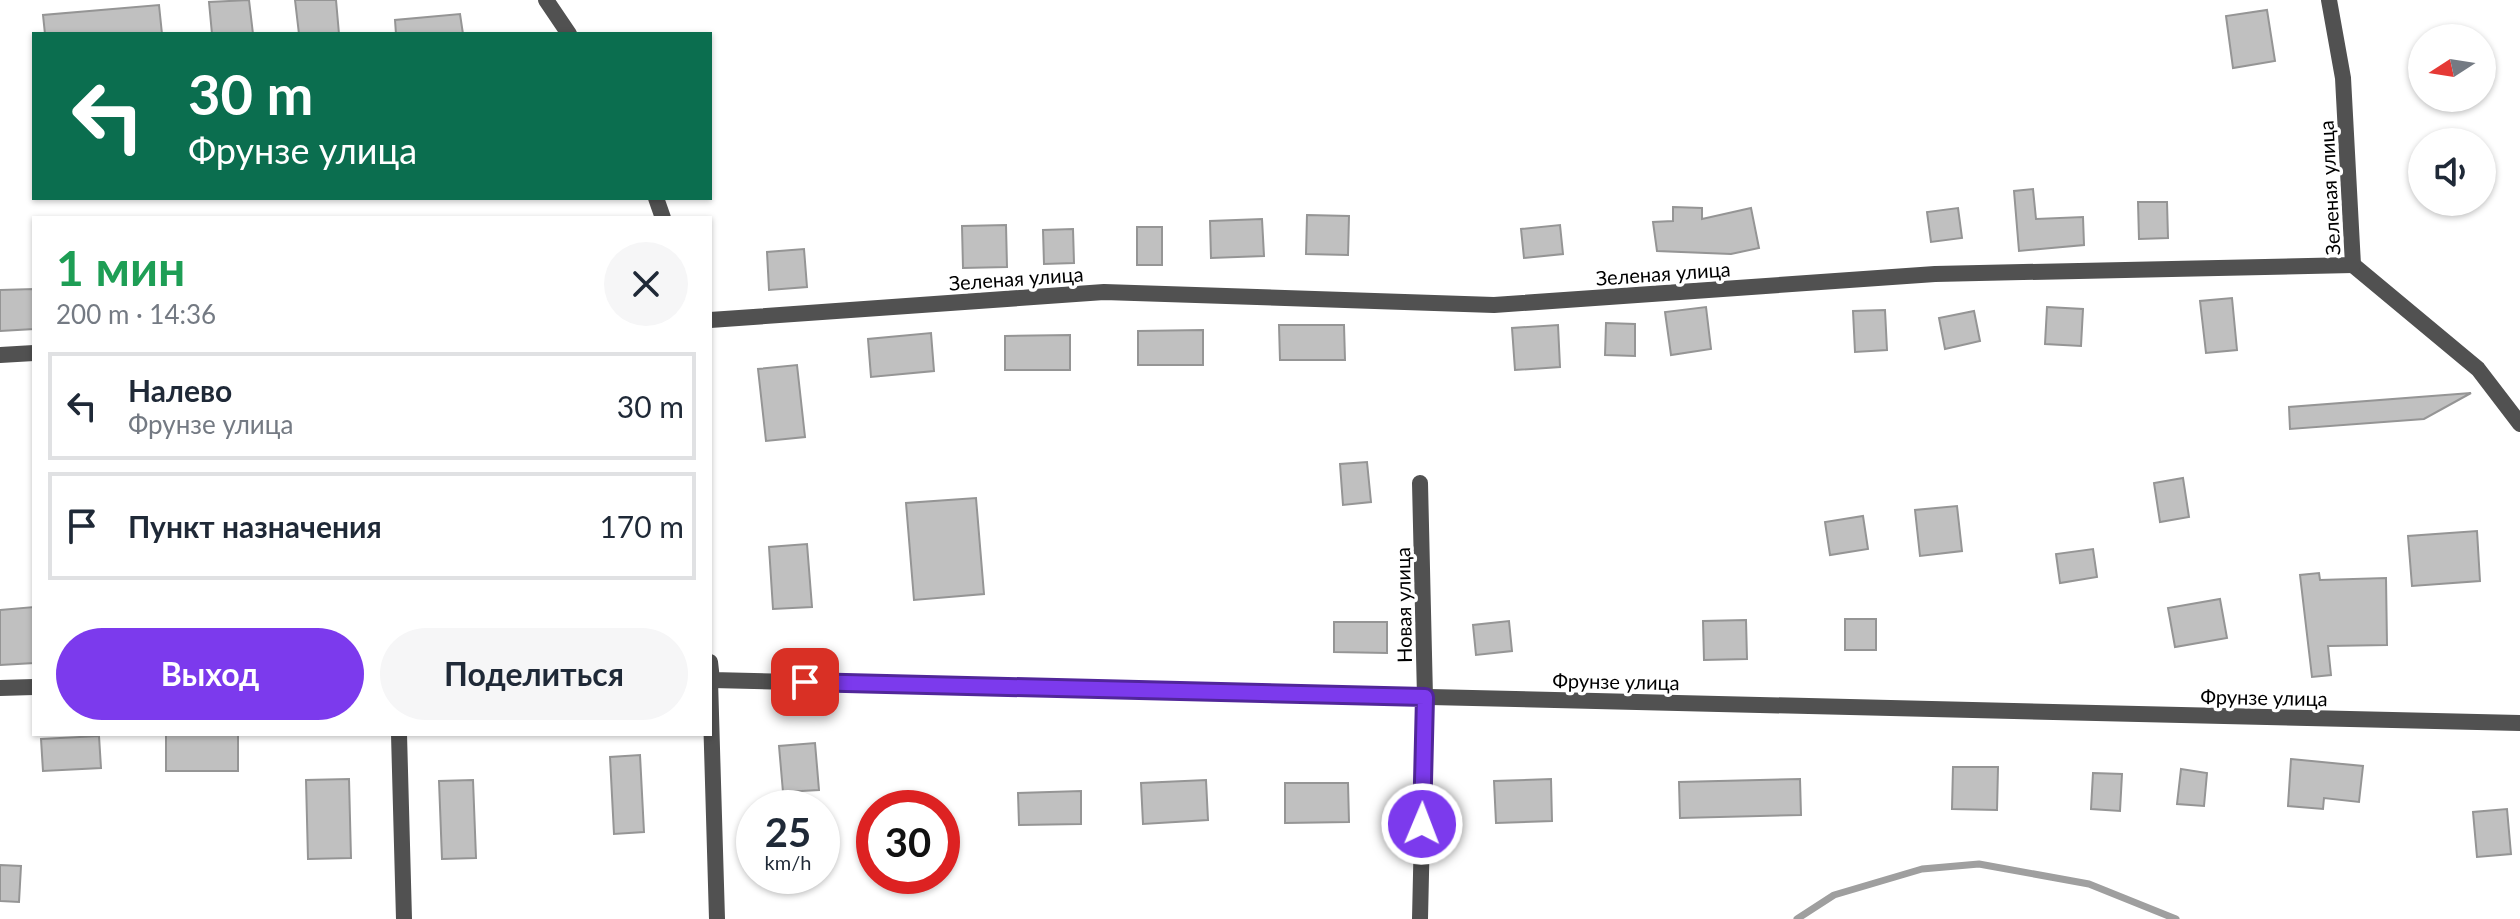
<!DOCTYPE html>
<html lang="ru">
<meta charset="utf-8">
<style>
body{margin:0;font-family:Lato,sans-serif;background:#f6f6f7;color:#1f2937;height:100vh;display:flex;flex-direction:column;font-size:30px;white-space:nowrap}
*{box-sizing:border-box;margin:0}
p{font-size:26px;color:#747a83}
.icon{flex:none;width:44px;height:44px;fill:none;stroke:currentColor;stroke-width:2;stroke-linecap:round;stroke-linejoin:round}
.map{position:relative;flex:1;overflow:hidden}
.panel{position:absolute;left:32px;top:216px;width:680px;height:520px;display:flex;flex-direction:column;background:#fff;border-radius:0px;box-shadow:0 2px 6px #0004}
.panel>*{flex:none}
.banner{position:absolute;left:32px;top:32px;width:680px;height:168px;border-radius:0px;box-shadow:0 2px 6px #0004;background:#0b6e4f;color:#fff;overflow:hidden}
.needle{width:52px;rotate:258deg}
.fabs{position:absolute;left:2408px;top:24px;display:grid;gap:16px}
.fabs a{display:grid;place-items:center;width:88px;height:88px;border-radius:50%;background:#fff;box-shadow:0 2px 6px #0004;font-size:40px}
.speed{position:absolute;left:736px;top:790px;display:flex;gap:16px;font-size:40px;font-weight:700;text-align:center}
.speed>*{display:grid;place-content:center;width:104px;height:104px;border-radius:50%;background:#fff;box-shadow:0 2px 6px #0004;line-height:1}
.speed small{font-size:20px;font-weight:400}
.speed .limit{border:12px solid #d22;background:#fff;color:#111}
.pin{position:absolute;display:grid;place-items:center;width:68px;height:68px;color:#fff;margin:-34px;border-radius:16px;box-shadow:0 4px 12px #0006}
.me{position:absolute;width:88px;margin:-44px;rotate:1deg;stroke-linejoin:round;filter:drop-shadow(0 0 6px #0008)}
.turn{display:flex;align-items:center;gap:28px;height:168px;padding:0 24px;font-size:36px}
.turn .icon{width:104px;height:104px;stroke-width:2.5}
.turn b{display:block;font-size:56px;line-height:68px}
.round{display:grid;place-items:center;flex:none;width:84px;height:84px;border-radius:42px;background:#f6f6f7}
.headline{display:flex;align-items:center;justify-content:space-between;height:136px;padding:0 24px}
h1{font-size:48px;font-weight:700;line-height:60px;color:#1e9e55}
.primary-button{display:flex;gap:16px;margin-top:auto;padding:16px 24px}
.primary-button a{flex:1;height:92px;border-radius:48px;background:#7c3aed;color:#fff;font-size:32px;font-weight:700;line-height:92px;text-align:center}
.primary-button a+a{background:#f6f6f7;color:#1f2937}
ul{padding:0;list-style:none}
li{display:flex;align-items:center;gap:24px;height:108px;margin:0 16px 12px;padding:0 8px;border:4px solid #e0e1e3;border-radius:0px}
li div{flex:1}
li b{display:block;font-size:30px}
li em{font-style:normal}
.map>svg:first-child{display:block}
</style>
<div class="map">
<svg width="2520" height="919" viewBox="0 0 2520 919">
<rect width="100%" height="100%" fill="#fff"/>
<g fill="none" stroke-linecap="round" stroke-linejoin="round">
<!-- stream -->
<path stroke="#9f9f9f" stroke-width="7" d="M 1797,919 L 1834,895 L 1922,869 L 1979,864 L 2089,884 L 2176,919"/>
</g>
<!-- building -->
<g fill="#c0c0c0" stroke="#959595" stroke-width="2">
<path d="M 249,0 L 253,34 L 212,34 L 209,2 Z"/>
<path d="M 295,0 L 336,0 L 339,34 L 299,34 Z"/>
<path d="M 159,5 L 162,34 L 45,34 L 43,15 Z"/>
<path d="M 2267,10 L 2275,61 L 2233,68 L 2226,16 Z"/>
<path d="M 460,14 L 463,34 L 396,34 L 395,20 Z"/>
<path d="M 2033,189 L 2036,219 L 2083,217 L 2084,245 L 2019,251 L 2014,191 Z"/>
<path d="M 2138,202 L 2167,202 L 2168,238 L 2139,239 Z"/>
<path d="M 1673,207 L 1702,208 L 1702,219 L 1751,208 L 1759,248 L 1731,254 L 1657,251 L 1653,222 L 1673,221 Z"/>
<path d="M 1958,208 L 1962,238 L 1931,242 L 1927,212 Z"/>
<path d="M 1307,215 L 1349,216 L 1348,255 L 1306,254 Z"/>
<path d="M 1262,219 L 1264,256 L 1211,258 L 1210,221 Z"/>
<path d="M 1006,225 L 1007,267 L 963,268 L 962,226 Z"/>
<path d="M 1560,225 L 1563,254 L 1524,258 L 1521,229 Z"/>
<rect x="1137" y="227" width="25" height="38"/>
<path d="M 1073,229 L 1074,263 L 1044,264 L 1043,230 Z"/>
<path d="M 804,249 L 807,287 L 769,290 L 767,252 Z"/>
<path d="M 34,289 L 34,329 L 0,331 L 0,290 Z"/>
<path d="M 2232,298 L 2237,350 L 2206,353 L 2200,301 Z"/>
<path d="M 1706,307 L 1711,349 L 1671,355 L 1665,312 Z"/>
<path d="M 2047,307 L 2083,309 L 2081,346 L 2045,344 Z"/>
<path d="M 1885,310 L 1887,350 L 1855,352 L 1853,311 Z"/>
<path d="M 1974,311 L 1980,341 L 1945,349 L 1939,318 Z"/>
<path d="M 1606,323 L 1635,324 L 1635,356 L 1605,355 Z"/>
<path d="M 1279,325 L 1344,325 L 1345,360 L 1280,360 Z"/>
<path d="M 1558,325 L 1560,367 L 1515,370 L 1512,328 Z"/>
<path d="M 1203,330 L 1203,365 L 1138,365 L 1138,331 Z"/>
<path d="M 931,333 L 934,371 L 871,377 L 868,339 Z"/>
<path d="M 1070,335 L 1070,370 L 1005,370 L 1005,336 Z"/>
<path d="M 797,365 L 805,437 L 766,441 L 758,369 Z"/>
<path d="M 2471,393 L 2424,419 L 2290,429 L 2289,407 Z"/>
<path d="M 1367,462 L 1371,502 L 1343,505 L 1340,464 Z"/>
<path d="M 2183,478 L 2189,517 L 2160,522 L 2154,483 Z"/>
<path d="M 976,498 L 984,594 L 914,600 L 906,503 Z"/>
<path d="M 1957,506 L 1962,551 L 1920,556 L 1915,510 Z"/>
<path d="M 1863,516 L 1868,549 L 1830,555 L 1825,522 Z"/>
<path d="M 2477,531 L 2480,581 L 2412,586 L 2408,536 Z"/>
<path d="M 807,544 L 812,607 L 773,609 L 769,547 Z"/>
<path d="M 2093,549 L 2097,577 L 2060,583 L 2056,554 Z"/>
<path d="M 2319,573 L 2320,580 L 2386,578 L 2387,645 L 2328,646 L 2331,675 L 2312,677 L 2300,575 Z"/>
<path d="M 2220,599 L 2227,638 L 2175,647 L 2168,608 Z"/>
<path d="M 34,607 L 34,663 L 0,665 L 0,610 Z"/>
<rect x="1845" y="619" width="31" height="31"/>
<path d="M 1746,620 L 1747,659 L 1704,660 L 1703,621 Z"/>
<path d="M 1509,621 L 1512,651 L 1476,655 L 1473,625 Z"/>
<path d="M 1334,622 L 1387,622 L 1387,653 L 1334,652 Z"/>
<rect x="166" y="734" width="72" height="37"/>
<path d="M 99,736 L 101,768 L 43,771 L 41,739 Z"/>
<path d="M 815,743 L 819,790 L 783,792 L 779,746 Z"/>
<path d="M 640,755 L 644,832 L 614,834 L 610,757 Z"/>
<path d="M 2291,759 L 2363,766 L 2359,802 L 2324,798 L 2323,809 L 2288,806 Z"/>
<path d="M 1953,767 L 1998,767 L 1997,810 L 1952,809 Z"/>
<path d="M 2181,769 L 2207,773 L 2204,806 L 2177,804 Z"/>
<path d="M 2093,773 L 2122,774 L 2120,811 L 2091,809 Z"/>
<path d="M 349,779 L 351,858 L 308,859 L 306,780 Z"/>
<path d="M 1551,779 L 1552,821 L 1496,823 L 1494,781 Z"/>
<path d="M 1800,779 L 1801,815 L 1680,818 L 1679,782 Z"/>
<path d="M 473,780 L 476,858 L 442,859 L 439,781 Z"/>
<path d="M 1206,780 L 1208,820 L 1143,824 L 1141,783 Z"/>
<path d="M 1285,783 L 1348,783 L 1349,822 L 1285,823 Z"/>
<path d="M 1081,791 L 1081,824 L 1019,825 L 1018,793 Z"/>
<path d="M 2507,809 L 2511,854 L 2477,857 L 2473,812 Z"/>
<path d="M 0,865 L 21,866 L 19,902 L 0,901 Z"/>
</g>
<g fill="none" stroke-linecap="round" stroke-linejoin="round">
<!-- minor -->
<g stroke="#515151" stroke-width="16">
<path d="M 2353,265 L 2478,369 L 2520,424"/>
<path d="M 710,320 L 1104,292 L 1494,305 L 1935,274 L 2353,265 L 2343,78 L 2329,0"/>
<path d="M 0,355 L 34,353"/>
<path d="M 1420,483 L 1425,697 L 1420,919"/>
<path d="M 710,680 L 717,919"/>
<path d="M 0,688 L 34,687"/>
<path d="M 399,734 L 404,919"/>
</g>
<!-- tertiary -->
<g stroke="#515151" stroke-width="16">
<path d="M 546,0 L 569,34"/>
<path d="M 656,198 L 663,218"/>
<path d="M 710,662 L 712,680 L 2520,723"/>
</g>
</g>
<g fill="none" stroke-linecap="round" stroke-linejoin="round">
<defs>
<path id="route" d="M 805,682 L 1425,697 L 1422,824"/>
</defs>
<!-- route casing -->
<use href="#route" stroke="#51269a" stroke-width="20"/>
<!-- route -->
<use href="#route" stroke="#7c3aed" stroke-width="14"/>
</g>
<g text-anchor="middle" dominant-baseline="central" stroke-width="7" stroke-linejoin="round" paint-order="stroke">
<!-- street labels -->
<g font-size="20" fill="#000" stroke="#fff">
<text transform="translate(2329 188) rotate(-93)">Зеленая улица</text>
<text transform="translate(1663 273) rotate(-4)">Зеленая улица</text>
<text transform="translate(1016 278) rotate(-4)">Зеленая улица</text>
<text transform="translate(1403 605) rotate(-91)">Новая улица</text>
<text transform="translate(1616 681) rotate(1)">Фрунзе улица</text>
<text transform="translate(2264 697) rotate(1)">Фрунзе улица</text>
</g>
</g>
</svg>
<div class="fabs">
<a><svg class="needle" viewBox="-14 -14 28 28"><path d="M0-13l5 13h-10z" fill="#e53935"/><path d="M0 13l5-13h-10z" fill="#747a83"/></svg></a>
<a><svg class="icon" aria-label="sound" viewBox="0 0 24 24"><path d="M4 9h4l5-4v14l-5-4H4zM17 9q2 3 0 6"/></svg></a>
</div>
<div class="speed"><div>25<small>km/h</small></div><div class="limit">30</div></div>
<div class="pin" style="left:805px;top:682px;background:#d93025"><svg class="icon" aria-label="arrive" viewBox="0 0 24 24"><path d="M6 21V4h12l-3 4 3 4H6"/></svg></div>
<svg class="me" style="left:1422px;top:824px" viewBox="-20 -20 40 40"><circle r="17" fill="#7c3aed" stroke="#fff" stroke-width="3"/><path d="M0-11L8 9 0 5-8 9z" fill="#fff"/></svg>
<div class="banner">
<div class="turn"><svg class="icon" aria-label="left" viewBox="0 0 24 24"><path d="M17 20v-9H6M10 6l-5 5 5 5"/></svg><div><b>30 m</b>Фрунзе улица</div></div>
</div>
<section class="panel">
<div class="headline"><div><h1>1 мин</h1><p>200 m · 14:36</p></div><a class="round"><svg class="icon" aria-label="close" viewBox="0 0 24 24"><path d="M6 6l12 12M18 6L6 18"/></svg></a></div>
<ul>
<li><svg class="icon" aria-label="left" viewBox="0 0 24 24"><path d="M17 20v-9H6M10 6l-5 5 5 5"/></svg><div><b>Налево</b><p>Фрунзе улица</p></div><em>30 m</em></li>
<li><svg class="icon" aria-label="arrive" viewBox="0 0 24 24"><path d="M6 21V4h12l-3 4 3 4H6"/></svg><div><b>Пункт назначения</b></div><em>170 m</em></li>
</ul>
<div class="primary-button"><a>Выход</a><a>Поделиться</a></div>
</section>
</div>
